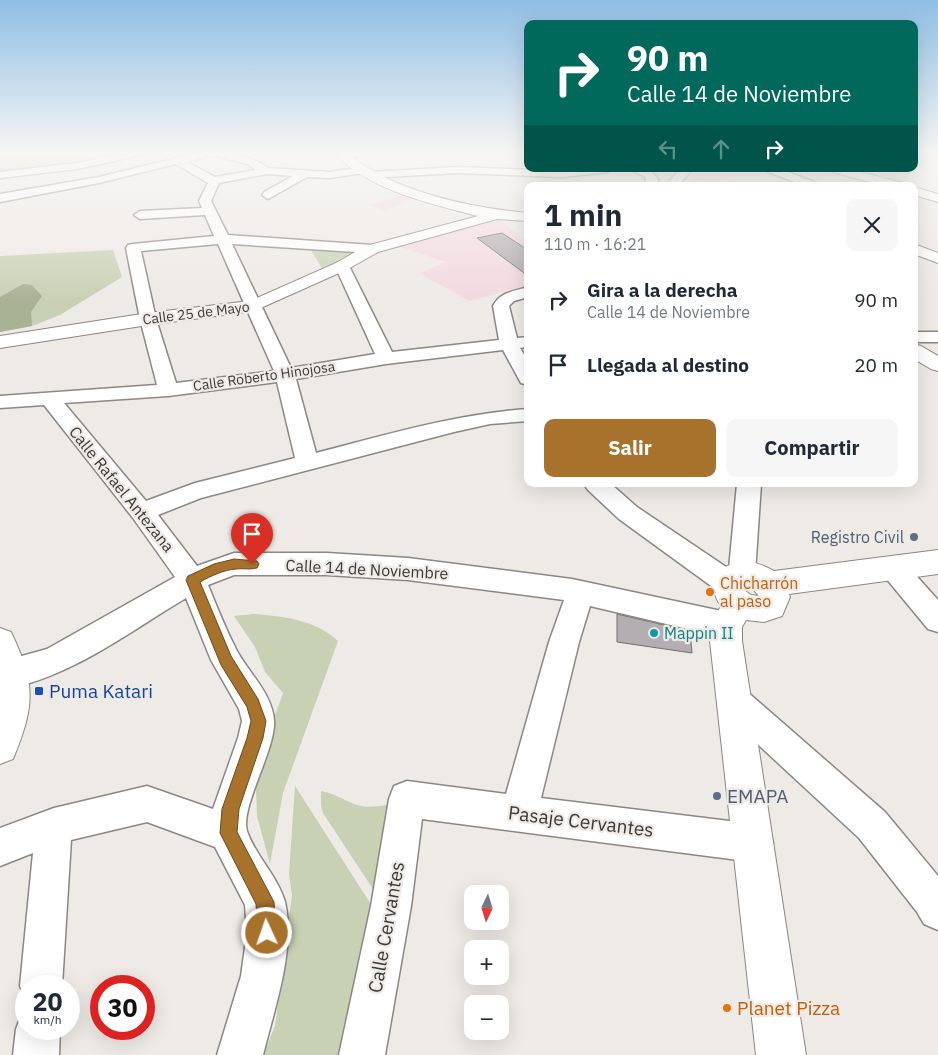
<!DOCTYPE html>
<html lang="es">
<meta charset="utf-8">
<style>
body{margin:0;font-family:"IBM Plex Sans",sans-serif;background:#f6f6f7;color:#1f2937;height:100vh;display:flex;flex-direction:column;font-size:19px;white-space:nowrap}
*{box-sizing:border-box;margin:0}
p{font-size:16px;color:#747a83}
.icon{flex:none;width:28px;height:28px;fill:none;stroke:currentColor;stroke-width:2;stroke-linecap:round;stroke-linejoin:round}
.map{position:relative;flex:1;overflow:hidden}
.drawer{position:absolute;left:524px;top:182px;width:394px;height:305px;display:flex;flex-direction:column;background:#fff;border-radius:10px;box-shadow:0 5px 20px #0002}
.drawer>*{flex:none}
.guide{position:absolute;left:524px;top:20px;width:394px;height:152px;border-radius:10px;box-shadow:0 5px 20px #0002;background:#00695c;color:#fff;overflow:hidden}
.needle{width:32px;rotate:184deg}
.fabs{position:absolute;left:464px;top:885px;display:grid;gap:10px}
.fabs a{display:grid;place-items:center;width:45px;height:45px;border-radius:10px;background:#fff;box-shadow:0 5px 20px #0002;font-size:25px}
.speed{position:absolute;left:15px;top:975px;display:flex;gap:10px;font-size:25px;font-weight:700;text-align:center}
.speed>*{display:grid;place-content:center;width:65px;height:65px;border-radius:50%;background:#fff;box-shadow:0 5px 20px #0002;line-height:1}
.speed small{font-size:12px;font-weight:400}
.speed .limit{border:8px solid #d22;background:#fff;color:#111}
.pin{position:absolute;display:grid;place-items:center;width:42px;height:42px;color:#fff;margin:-51px -21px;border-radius:50% 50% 50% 0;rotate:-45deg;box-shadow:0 0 5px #0007}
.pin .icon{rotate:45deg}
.me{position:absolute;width:55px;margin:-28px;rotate:357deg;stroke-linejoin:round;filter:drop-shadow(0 0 4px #0008)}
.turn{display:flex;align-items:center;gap:18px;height:105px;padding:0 20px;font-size:22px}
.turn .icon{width:65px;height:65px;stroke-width:2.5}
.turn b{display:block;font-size:35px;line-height:42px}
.lanes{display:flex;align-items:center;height:48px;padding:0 20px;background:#0003;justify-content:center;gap:25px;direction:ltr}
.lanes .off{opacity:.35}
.round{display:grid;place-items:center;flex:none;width:52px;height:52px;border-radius:10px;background:#f6f6f7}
.headline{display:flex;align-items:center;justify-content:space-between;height:85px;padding:0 20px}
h1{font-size:30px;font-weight:800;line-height:38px}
.primary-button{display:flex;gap:10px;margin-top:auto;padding:10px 20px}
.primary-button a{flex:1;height:58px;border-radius:10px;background:#a7722c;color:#fff;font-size:20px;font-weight:800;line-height:58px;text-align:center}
.primary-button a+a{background:#f6f6f7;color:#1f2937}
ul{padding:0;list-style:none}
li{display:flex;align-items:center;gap:15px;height:65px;padding:0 20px}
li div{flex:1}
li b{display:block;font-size:19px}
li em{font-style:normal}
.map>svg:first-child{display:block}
</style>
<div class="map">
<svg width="938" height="1055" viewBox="0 0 938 1055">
<rect width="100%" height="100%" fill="#eeeae6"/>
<!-- education -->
<g fill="#f3d9e0">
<path d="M 695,177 L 727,182 L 733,186 L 686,186 Z"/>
<path d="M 406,193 L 419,196 L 385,211 L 370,205 Z"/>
<path d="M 499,219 L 527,242 L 527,285 L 470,301 L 419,273 L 446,262 L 401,247 Z"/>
</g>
<!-- green -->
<g fill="#c9d1b4">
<path d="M 5,152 L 82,152 L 81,163 L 0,171 L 0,163 Z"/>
<path d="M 309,247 L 349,250 L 353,255 L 322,268 Z"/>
<path d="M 113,250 L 122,277 L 60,315 L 32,326 L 0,332 L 0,256 Z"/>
<path d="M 253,614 C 282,616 316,620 338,641 L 283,793 L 270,864 L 257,816 L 255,759 L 277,710 L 283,693 L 265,672 L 255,647 L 234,616 Z"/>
<path d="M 295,786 L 383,923 L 358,1055 L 263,1055 L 275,1026 L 292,895 L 289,874 Z"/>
<path d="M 321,791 C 334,793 342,799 354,804 C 370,810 386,805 402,802 L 386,909 L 323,813 L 321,806 Z"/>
</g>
<!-- forest -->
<path fill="#aab294" d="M 23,284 L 32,285 L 42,296 L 31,312 L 32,326 L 0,332 L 0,297 Z"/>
<!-- building -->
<g fill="#b3aeb1" stroke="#736f71">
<path d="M 502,233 L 528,250 L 528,276 L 477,238 Z"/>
<path d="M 617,614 L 690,631 L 692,653 L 617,642 Z"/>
</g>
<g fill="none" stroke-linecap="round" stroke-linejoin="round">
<defs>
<g id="street">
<path d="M 127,152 L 146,152 L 145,154 L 77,169 L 0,178 L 0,172 L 77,163 Z"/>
<path d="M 201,152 L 225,152 L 255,160 L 269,168 L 330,172 L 363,167 L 369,170 L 363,173 L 330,178 L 307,177 L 268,199 L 262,195 L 264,192 L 293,176 L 267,174 L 219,183 L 211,201 L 228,235 L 372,245 L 377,246 L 379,249 L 377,252 L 372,253 L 232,244 L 291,368 L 375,354 L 335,266 L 337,263 L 347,263 L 349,266 L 392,352 L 499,340 L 493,306 C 500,292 514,291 528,287 L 528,297 L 514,301 L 509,306 L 517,338 L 528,337 L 528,347 L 520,348 L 528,361 L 528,385 L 521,383 L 503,350 L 386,364 L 296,379 L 316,453 C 386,435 456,414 528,409 L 528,421 L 490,424 L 454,432 L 201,498 L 158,515 L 197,566 L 234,553 L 327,553 L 408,558 L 572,579 L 726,612 L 736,616 L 740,625 L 736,634 L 726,638 L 590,606 L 579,642 L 541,798 L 754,824 L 767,830 L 773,843 L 767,856 L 754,862 L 422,819 L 411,906 L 385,1055 L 339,1055 L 371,906 L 389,799 L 394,786 L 407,781 L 506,794 L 549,642 L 564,600 L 408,580 L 327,575 L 234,575 L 208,585 C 217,607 226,630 237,651 C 249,673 273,695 274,721 C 276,749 240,807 247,831 C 255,855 278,877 285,902 C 296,948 274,1010 263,1055 L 217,1055 L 241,976 L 247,933 L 245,905 L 215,847 L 147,822 L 71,840 L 62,986 L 26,986 L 26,1001 L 20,986 L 33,853 L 0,866 L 0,828 L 54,808 L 147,786 L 213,809 L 238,738 L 242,721 L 239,709 L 211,660 L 186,598 C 127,633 69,679 0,690 L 0,662 L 47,649 L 175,577 L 133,518 L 44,405 L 0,408 L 0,396 L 157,385 L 140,319 L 126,248 L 128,245 L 133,244 L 214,236 L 205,215 L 140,219 L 134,215 L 140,211 L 202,208 L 199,201 L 208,183 L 176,164 L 99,183 L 0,202 L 0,194 L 99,177 ZM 213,155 L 247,164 L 256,170 L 215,177 L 187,162 ZM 218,244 L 274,371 L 176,383 L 156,319 L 141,251 ZM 277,382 L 295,458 L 195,483 L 146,501 L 64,403 L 168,396 Z"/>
<path d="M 344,152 L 369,152 L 364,155 L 340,157 L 339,155 Z"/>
<path d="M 457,167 L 563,171 L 614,169 L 608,172 L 563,177 L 457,173 L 370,178 L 364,175 L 370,172 Z"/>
<path d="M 630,169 L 650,170 L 658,179 L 659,186 L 647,186 L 645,177 Z"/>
<path d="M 764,169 L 780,169 L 819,184 L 821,186 L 805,186 L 766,171 Z"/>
<rect x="914" y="332" width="24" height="10"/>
<path d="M 584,484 L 611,484 L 637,507 L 729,569 L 737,484 L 761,484 L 755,573 L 751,581 L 741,584 L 738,591 L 728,594 L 718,591 L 619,519 L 588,490 Z"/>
<path d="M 894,558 L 903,561 L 938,600 L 938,632 L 928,629 L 885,577 L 881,569 L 885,561 Z"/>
<path d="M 734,686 L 745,690 L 885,812 L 938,876 L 938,930 L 924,924 L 917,912 L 859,838 L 723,712 L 718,701 L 723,690 Z"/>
<path d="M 26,1012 L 26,1029 L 60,1029 L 59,1055 L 13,1055 L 16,1029 L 22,1013 Z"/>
</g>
<g id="secondary">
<path d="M 335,152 L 347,152 C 388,191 472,208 528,213 L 528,221 L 497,219 L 378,252 L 348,269 L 254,311 L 148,325 L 0,348 L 0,336 L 148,313 L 250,301 L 336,263 L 366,246 L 478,216 C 435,205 363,189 335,152 Z"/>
<path d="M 931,152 L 938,152 L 938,156 Z"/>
<path d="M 680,169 L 693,169 L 678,186 L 665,186 Z"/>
<path d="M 830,169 L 849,169 L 903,183 L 904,186 L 885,186 L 832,172 Z"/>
<path d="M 914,187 L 938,194 L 938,202 L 914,195 Z"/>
<path d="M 914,244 L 938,253 L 938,263 L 914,254 Z"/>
<path d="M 914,344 L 921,346 L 938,356 L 938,371 L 931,369 L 914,359 Z"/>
<path d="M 938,550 L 938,574 L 789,594 L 790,597 L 782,616 L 764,622 L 746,620 L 742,627 L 742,641 L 806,1055 L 756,1055 L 710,641 L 710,625 L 721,606 C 712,593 712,584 720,569 C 742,560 752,559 774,571 ZM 743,585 L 752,588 L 759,596 L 751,595 L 744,590 Z"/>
<path d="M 0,628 L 11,632 C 36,684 35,706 13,759 L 0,764 Z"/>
</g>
</defs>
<!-- street casing -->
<use href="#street" stroke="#8b8784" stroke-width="3"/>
<!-- secondary casing -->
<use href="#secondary" stroke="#8b8784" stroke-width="2"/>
<!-- street -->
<use href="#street" fill="#fff" fill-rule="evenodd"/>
<!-- secondary -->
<use href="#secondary" fill="#fff" fill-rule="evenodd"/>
</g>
<!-- sky -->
<linearGradient id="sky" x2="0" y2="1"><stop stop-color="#8fbee4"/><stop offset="0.51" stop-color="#f7f6f4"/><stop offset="1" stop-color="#f7f6f4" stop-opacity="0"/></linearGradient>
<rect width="938" height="300" fill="url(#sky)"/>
<!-- route -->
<path fill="#a7722c" stroke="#6d4a1d" d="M 234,559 L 257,561 L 259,564 L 257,568 C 250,570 243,568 236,569 C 223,570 211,576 200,582 L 231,656 L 258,699 L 266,721 L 263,738 L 239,809 L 237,832 L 274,902 L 276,933 L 274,940 L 267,943 L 260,940 L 258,933 L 256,904 L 220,833 L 222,809 L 247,738 L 251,721 L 247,707 L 221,665 L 186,580 L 188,576 L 214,564 Z"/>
<!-- markers -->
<g fill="#5c6f8a" stroke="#eeeae6" stroke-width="2">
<circle cx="914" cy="537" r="5"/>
<circle cx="717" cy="796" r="5"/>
</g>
<g fill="#e8710a" stroke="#eeeae6" stroke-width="2">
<circle cx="710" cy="592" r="5"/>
<circle cx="727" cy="1008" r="5"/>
</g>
<circle fill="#0f9aa8" stroke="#eeeae6" stroke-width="2" cx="654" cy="633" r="5"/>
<rect fill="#1a4fb4" stroke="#eeeae6" stroke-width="2" x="34" y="686" width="10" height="10" rx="2.5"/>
<g text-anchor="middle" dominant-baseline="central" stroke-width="4.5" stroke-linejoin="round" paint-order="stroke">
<!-- far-street labels -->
<g font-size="14" fill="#3c3a39" stroke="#eeeae6">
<text transform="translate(196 313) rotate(-7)">Calle 25 de Mayo</text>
<text transform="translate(264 376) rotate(-8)">Calle Roberto Hinojosa</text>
</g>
<!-- street labels -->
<g font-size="16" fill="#3c3a39" stroke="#eeeae6">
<text transform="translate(122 489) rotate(51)">Calle Rafael Antezana</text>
<text transform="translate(367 569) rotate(3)">Calle 14 de Noviembre</text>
</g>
<!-- service labels -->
<g font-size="16" fill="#4e5e75" stroke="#eeeae6" text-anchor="end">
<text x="904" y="537">Registro Civil</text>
</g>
<!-- food labels -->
<g font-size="16" fill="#c56008" stroke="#eeeae6" text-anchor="start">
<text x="720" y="583">Chicharrón<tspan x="720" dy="18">al paso</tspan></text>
</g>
<!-- culture labels -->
<g font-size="16" fill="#0d838f" stroke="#eeeae6" text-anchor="start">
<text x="664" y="633">Mappin II</text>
</g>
<!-- near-transit labels -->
<g font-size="19" fill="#164399" stroke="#eeeae6" text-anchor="start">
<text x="49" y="691">Puma Katari</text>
</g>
<!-- near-service labels -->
<g font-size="19" fill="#4e5e75" stroke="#eeeae6" text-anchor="start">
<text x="727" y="796">EMAPA</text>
</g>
<!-- near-street labels -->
<g font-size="19" fill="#3c3a39" stroke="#eeeae6">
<text transform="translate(581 821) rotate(7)">Pasaje Cervantes</text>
<text transform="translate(386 927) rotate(-80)">Calle Cervantes</text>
</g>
<!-- near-food labels -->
<g font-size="19" fill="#c56008" stroke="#eeeae6" text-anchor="start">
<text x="737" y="1008">Planet Pizza</text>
</g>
</g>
</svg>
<div class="fabs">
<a><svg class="needle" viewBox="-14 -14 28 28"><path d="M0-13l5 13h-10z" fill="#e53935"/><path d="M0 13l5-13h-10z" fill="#747a83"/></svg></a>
<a>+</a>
<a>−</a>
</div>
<div class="speed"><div>20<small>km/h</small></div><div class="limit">30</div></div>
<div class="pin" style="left:252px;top:564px;background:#d93025"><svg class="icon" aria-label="arrive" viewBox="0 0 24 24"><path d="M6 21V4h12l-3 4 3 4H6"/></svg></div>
<svg class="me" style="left:267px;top:933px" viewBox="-20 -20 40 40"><circle r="17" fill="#a7722c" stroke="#fff" stroke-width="3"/><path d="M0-11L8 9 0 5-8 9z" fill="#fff"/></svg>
<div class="guide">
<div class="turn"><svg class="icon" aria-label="right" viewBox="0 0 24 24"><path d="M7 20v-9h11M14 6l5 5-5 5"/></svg><div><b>90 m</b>Calle 14 de Noviembre</div></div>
<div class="lanes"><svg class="icon off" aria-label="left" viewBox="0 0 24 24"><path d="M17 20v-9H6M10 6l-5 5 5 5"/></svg><svg class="icon off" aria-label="ahead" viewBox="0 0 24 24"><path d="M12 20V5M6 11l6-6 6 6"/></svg><svg class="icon" aria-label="right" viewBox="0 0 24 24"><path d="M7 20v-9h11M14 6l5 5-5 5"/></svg></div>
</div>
<section class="drawer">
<div class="headline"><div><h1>1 min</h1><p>110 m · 16:21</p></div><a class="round"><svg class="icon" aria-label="close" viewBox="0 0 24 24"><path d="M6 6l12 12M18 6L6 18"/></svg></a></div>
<ul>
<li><svg class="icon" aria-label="right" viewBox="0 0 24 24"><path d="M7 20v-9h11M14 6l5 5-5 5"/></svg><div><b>Gira a la derecha</b><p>Calle 14 de Noviembre</p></div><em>90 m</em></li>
<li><svg class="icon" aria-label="arrive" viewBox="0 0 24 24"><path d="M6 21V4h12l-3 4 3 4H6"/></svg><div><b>Llegada al destino</b></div><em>20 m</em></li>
</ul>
<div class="primary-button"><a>Salir</a><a>Compartir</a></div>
</section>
</div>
